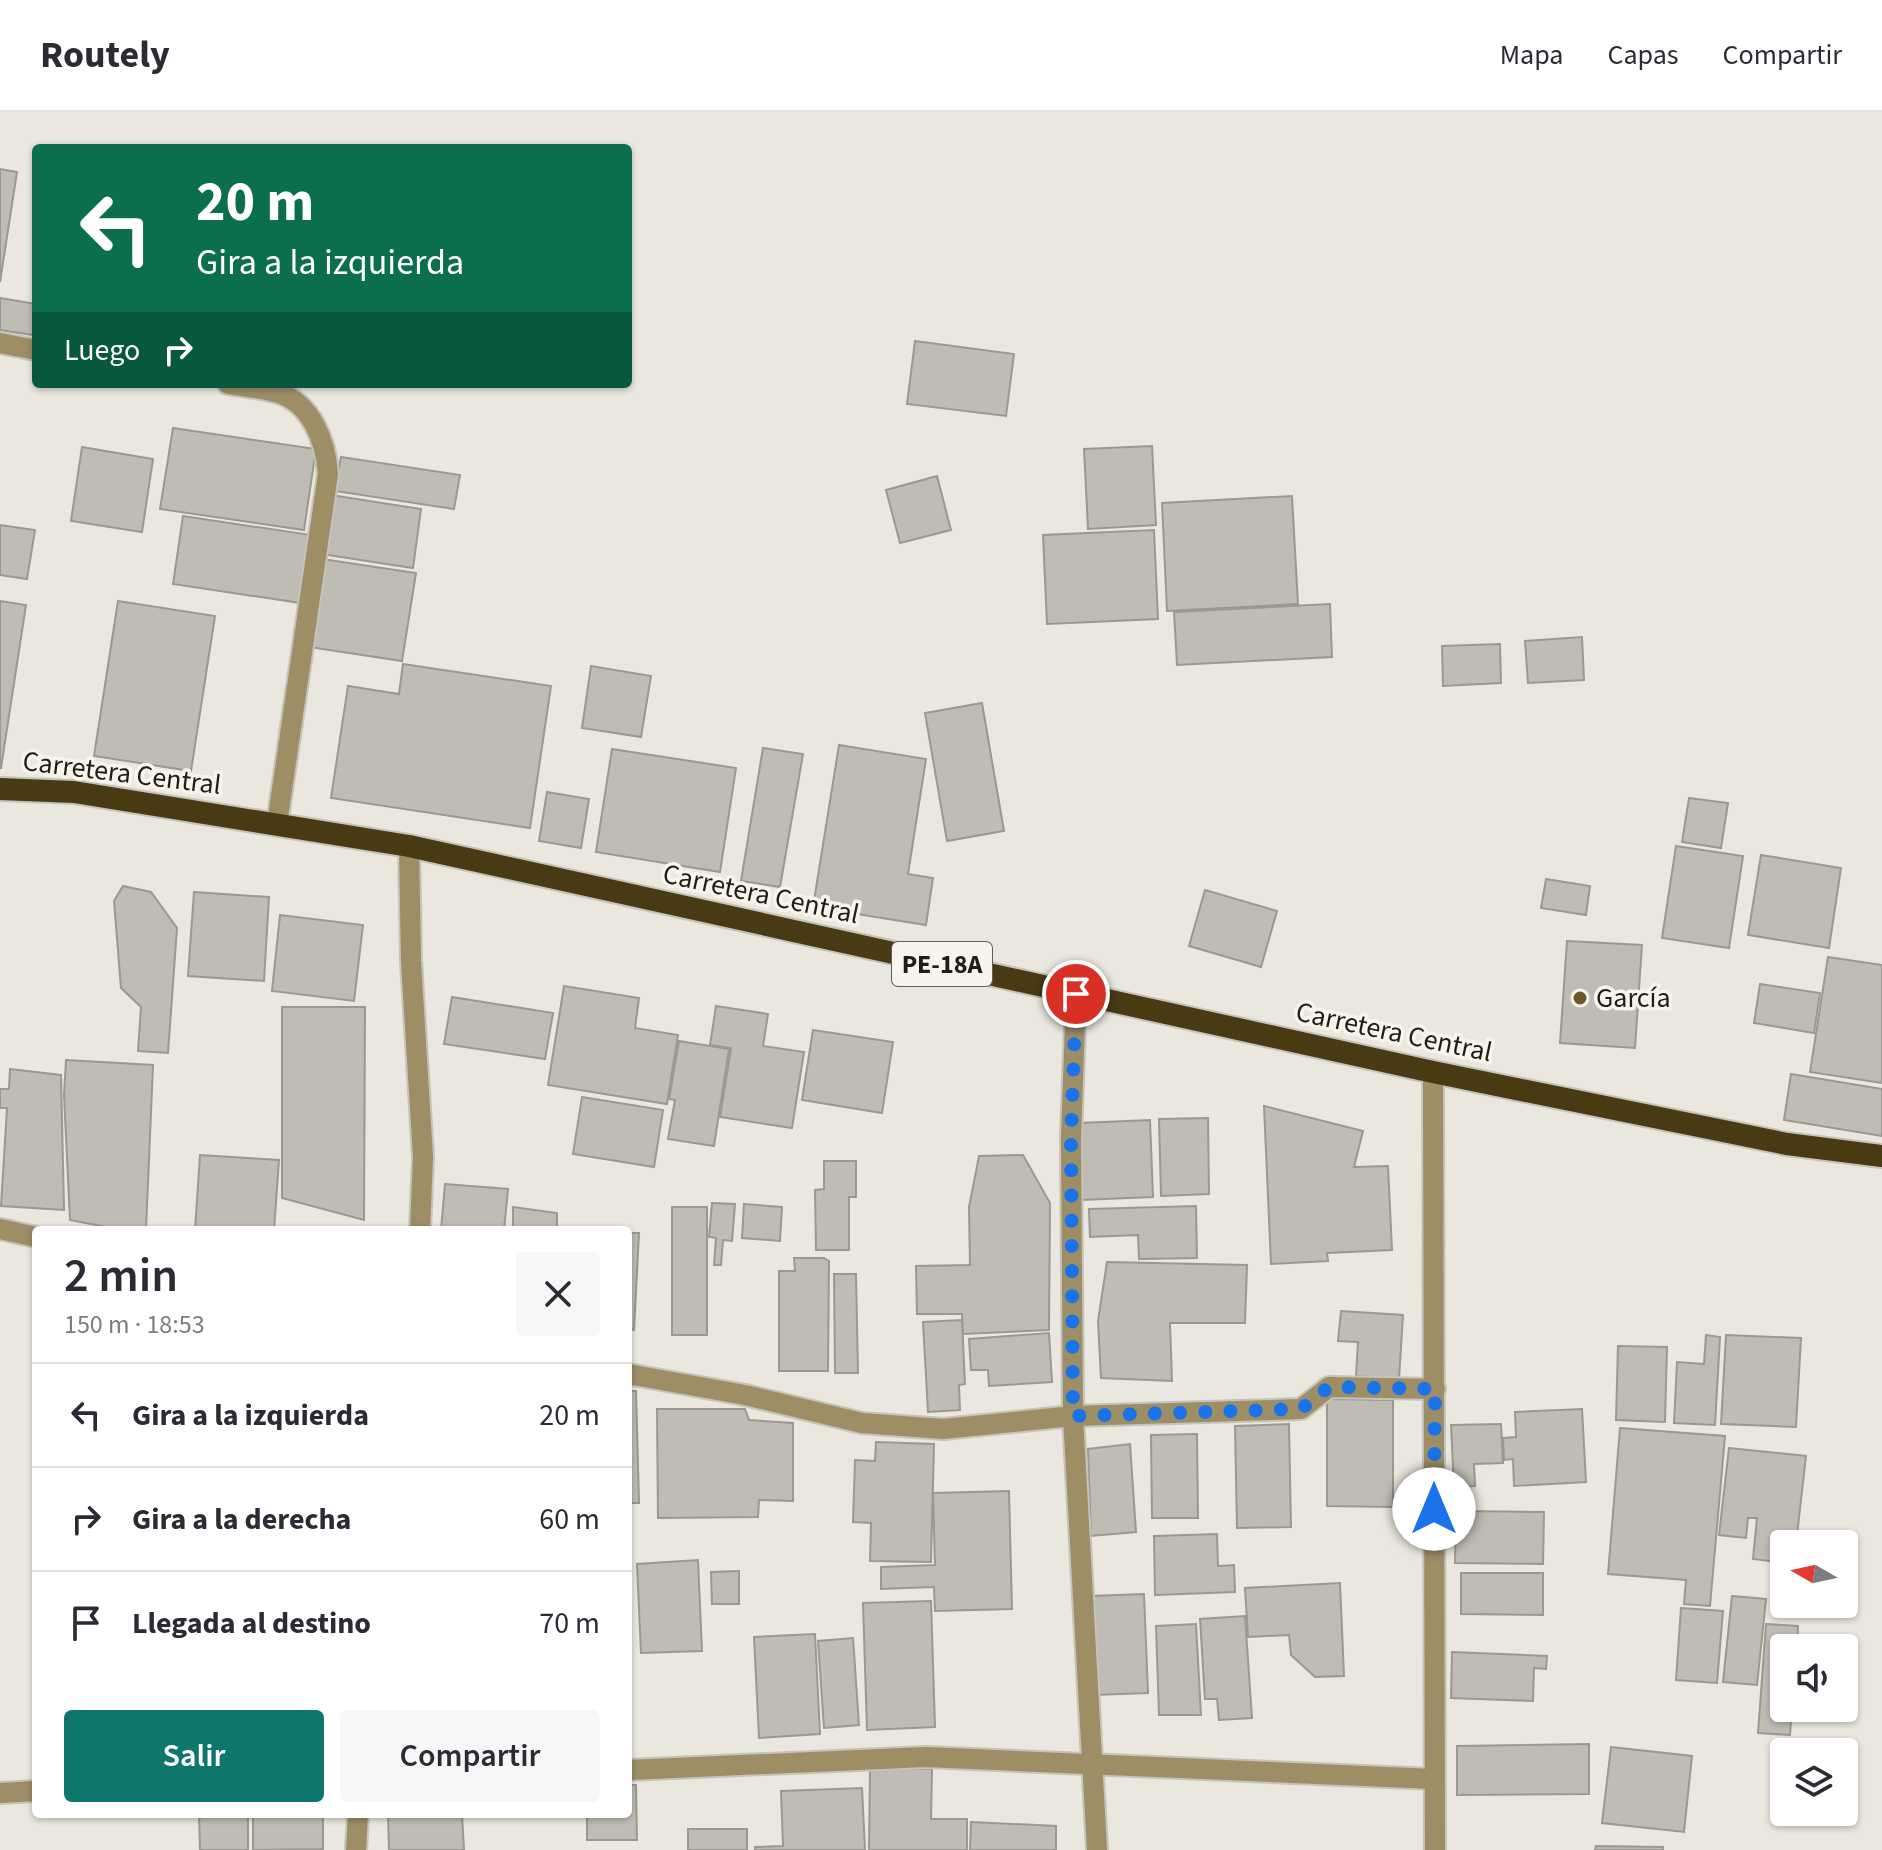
<!DOCTYPE html>
<html lang="es">
<meta charset="utf-8">
<style>
body{margin:0;font-family:"Source Sans 3",sans-serif;background:#f7f7f7;color:#2b2b33;height:100vh;display:flex;flex-direction:column;font-size:30px;white-space:nowrap}
*{box-sizing:border-box;margin:0}
p{font-size:26px;color:#7c7c81}
.icon{flex:none;width:44px;height:44px;fill:none;stroke:currentColor;stroke-width:2;stroke-linecap:round;stroke-linejoin:round}
.map{position:relative;flex:1;overflow:hidden}
.panel{position:absolute;left:32px;top:1114px;width:600px;height:592px;display:flex;flex-direction:column;background:#fff;border-radius:8px;box-shadow:0 2px 6px #0004}
.panel>*{flex:none}
.banner{position:absolute;left:32px;top:32px;width:600px;height:244px;border-radius:8px;box-shadow:0 2px 6px #0004;background:#0b6e4f;color:#fff;overflow:hidden}
.needle{width:52px;rotate:279deg}
.controls{position:absolute;left:1770px;top:1418px;display:grid;gap:16px}
.controls a{display:grid;place-items:center;width:88px;height:88px;border-radius:8px;background:#fff;box-shadow:0 2px 6px #0004;font-size:40px}
.pin{position:absolute;display:grid;place-items:center;width:68px;height:68px;color:#fff;margin:-34px;border:4px solid #fff;border-radius:50%;box-shadow:0 2px 8px #0007}
.me{position:absolute;width:88px;margin:-44px;rotate:0deg;stroke-linejoin:round;filter:drop-shadow(0 0 6px #0008)}
.turn{display:flex;align-items:center;gap:28px;height:168px;padding:0 32px;font-size:36px}
.turn .icon{width:104px;height:104px;stroke-width:2.5}
.turn b{display:block;font-size:56px;line-height:68px}
.then{display:flex;align-items:center;height:76px;padding:0 32px;background:#0003;gap:16px;font-size:30px}
.round{display:grid;place-items:center;flex:none;width:84px;height:84px;border-radius:8px;background:#f7f7f7}
.overview{display:flex;align-items:center;justify-content:space-between;height:136px;padding:0 32px}
h1{font-size:48px;font-weight:600;line-height:60px}
.cta{display:flex;gap:16px;margin-top:auto;padding:16px 32px}
.cta a{flex:1;height:92px;border-radius:8px;background:#0f766e;color:#fff;font-size:32px;font-weight:600;line-height:92px;text-align:center}
.cta a+a{background:#f7f7f7;color:#2b2b33}
ul{padding:0;list-style:none}
li{display:flex;align-items:center;gap:24px;height:104px;padding:0 32px;border-top:2px solid #e1e1e2}
li div{flex:1}
li b{display:block;font-size:30px}
li em{font-style:normal}
header{display:flex;align-items:center;gap:48px;box-sizing:border-box;height:112px;padding:0 40px;background:#fff;border-bottom:2px solid #e1e1e2}
header strong{font-size:38px}
nav{display:flex;gap:44px;margin-inline-start:auto;font-size:28px}
.map>svg:first-child{display:block}
</style>
<header>
<strong>Routely</strong>
<nav><a>Mapa</a><a>Capas</a><a>Compartir</a></nav>
</header>
<div class="map">
<svg width="1882" height="1738" viewBox="0 0 1882 1738">
<rect width="100%" height="100%" fill="#eae7de"/>
<!-- building -->
<g fill="#bfbcb4" stroke="#9b988f" stroke-width="2">
<path d="M 0,57 L 17,60 L 0,170 Z"/>
<path d="M 0,186 L 36,192 L 33,223 L 0,218 Z"/>
<path d="M 915,229 L 1014,242 L 1006,304 L 907,292 Z"/>
<path d="M 173,316 L 316,337 L 304,418 L 160,397 Z"/>
<path d="M 1152,334 L 1156,413 L 1088,417 L 1084,337 Z"/>
<path d="M 82,335 L 153,347 L 142,420 L 71,409 Z"/>
<path d="M 341,345 L 460,363 L 454,397 L 335,379 Z"/>
<path d="M 937,364 L 951,418 L 900,431 L 886,378 Z"/>
<path d="M 331,383 L 421,397 L 413,456 L 321,442 Z"/>
<path d="M 1292,384 L 1298,492 L 1167,499 L 1162,391 Z"/>
<path d="M 183,404 L 317,424 L 307,492 L 173,472 Z"/>
<path d="M 0,413 L 35,418 L 27,467 L 0,463 Z"/>
<path d="M 1154,418 L 1158,507 L 1047,512 L 1043,423 Z"/>
<path d="M 322,447 L 416,461 L 402,549 L 309,535 Z"/>
<path d="M 0,489 L 26,493 L 1,656 L 0,656 Z"/>
<path d="M 118,489 L 215,504 L 191,659 L 94,644 Z"/>
<path d="M 1330,492 L 1332,545 L 1177,553 L 1174,500 Z"/>
<path d="M 1582,525 L 1584,568 L 1528,571 L 1525,529 Z"/>
<path d="M 1500,532 L 1501,571 L 1443,574 L 1442,534 Z"/>
<path d="M 403,552 L 551,574 L 530,716 L 331,686 L 348,574 L 399,582 Z"/>
<path d="M 591,554 L 651,564 L 641,625 L 582,616 Z"/>
<path d="M 982,591 L 1004,719 L 947,729 L 925,601 Z"/>
<path d="M 839,633 L 926,647 L 908,762 L 933,766 L 926,813 L 813,795 Z"/>
<path d="M 763,636 L 803,642 L 780,775 L 741,769 Z"/>
<path d="M 612,637 L 736,656 L 720,760 L 596,740 Z"/>
<path d="M 547,680 L 589,687 L 581,736 L 539,729 Z"/>
<path d="M 1689,686 L 1728,691 L 1721,736 L 1682,730 Z"/>
<path d="M 1676,734 L 1743,744 L 1729,836 L 1662,826 Z"/>
<path d="M 1761,743 L 1841,756 L 1829,836 L 1748,823 Z"/>
<path d="M 1546,767 L 1590,774 L 1586,803 L 1541,796 Z"/>
<path d="M 123,774 L 151,780 L 177,816 L 168,941 L 138,939 L 141,895 L 121,876 L 114,789 Z"/>
<path d="M 1205,778 L 1277,799 L 1261,855 L 1189,834 Z"/>
<path d="M 194,780 L 269,785 L 264,869 L 188,864 Z"/>
<path d="M 280,803 L 363,813 L 354,889 L 272,879 Z"/>
<path d="M 1567,829 L 1642,833 L 1635,936 L 1560,931 Z"/>
<path d="M 1828,845 L 1882,853 L 1882,971 L 1810,960 Z"/>
<path d="M 1760,872 L 1820,881 L 1814,921 L 1754,911 Z"/>
<path d="M 564,874 L 639,886 L 635,916 L 678,923 L 667,992 L 548,973 Z"/>
<path d="M 452,885 L 553,901 L 545,947 L 444,932 Z"/>
<path d="M 716,894 L 768,902 L 763,934 L 804,940 L 792,1016 L 720,1005 L 731,936 L 710,933 Z"/>
<path d="M 282,895 L 365,895 L 364,1108 L 282,1086 Z"/>
<path d="M 813,918 L 893,930 L 882,1001 L 802,988 Z"/>
<path d="M 679,929 L 729,937 L 714,1034 L 668,1027 L 675,988 L 669,987 Z"/>
<path d="M 66,948 L 153,953 L 146,1118 L 121,1118 L 70,1108 L 64,983 Z"/>
<path d="M 10,957 L 61,963 L 64,1098 L 1,1094 L 7,996 L 0,996 L 0,977 L 9,977 Z"/>
<path d="M 1791,962 L 1882,977 L 1882,1024 L 1784,1008 Z"/>
<path d="M 582,985 L 663,998 L 654,1055 L 573,1042 Z"/>
<path d="M 1264,994 L 1363,1019 L 1354,1055 L 1388,1054 L 1392,1138 L 1327,1141 L 1328,1149 L 1271,1152 Z"/>
<path d="M 1208,1006 L 1209,1082 L 1161,1084 L 1159,1007 Z"/>
<path d="M 1150,1008 L 1153,1085 L 1082,1088 L 1079,1011 Z"/>
<path d="M 200,1043 L 279,1048 L 274,1118 L 195,1118 Z"/>
<path d="M 1023,1043 L 1050,1091 L 1049,1218 L 963,1222 L 962,1202 L 917,1202 L 916,1154 L 970,1153 L 969,1095 L 979,1044 Z"/>
<path d="M 824,1049 L 856,1049 L 856,1085 L 849,1085 L 849,1138 L 816,1138 L 815,1078 L 824,1077 Z"/>
<path d="M 445,1072 L 508,1077 L 504,1118 L 441,1118 Z"/>
<path d="M 712,1091 L 735,1092 L 732,1129 L 723,1128 L 721,1153 L 714,1153 L 716,1126 L 709,1125 Z"/>
<path d="M 744,1092 L 782,1095 L 780,1129 L 742,1126 Z"/>
<path d="M 1196,1094 L 1197,1146 L 1139,1147 L 1138,1123 L 1090,1125 L 1089,1097 Z"/>
<path d="M 513,1095 L 557,1101 L 557,1118 L 513,1118 Z"/>
<rect x="672" y="1095" width="35" height="128"/>
<path d="M 628,1121 L 639,1121 L 634,1218 L 628,1217 Z"/>
<path d="M 794,1146 L 824,1146 L 829,1149 L 828,1259 L 779,1259 L 779,1159 L 795,1159 Z"/>
<path d="M 1107,1150 L 1247,1153 L 1245,1211 L 1170,1211 L 1172,1269 L 1101,1266 L 1098,1209 Z"/>
<path d="M 834,1162 L 856,1162 L 858,1261 L 835,1261 Z"/>
<path d="M 1341,1199 L 1403,1203 L 1399,1267 L 1356,1264 L 1358,1230 L 1338,1229 Z"/>
<path d="M 962,1208 L 965,1272 L 959,1273 L 960,1298 L 928,1300 L 923,1210 Z"/>
<path d="M 1049,1221 L 1052,1270 L 989,1274 L 988,1258 L 971,1258 L 969,1227 Z"/>
<path d="M 1706,1223 L 1720,1225 L 1715,1313 L 1674,1311 L 1677,1250 L 1704,1252 Z"/>
<path d="M 1726,1223 L 1801,1226 L 1796,1315 L 1721,1312 Z"/>
<path d="M 1618,1234 L 1667,1235 L 1665,1310 L 1616,1308 Z"/>
<path d="M 628,1279 L 636,1279 L 639,1391 L 628,1391 Z"/>
<path d="M 1327,1287 L 1393,1288 L 1393,1395 L 1327,1394 Z"/>
<path d="M 657,1297 L 745,1297 L 749,1308 L 793,1311 L 793,1389 L 759,1388 L 758,1405 L 658,1406 Z"/>
<path d="M 1582,1297 L 1586,1370 L 1514,1374 L 1513,1347 L 1504,1348 L 1503,1326 L 1516,1325 L 1515,1300 Z"/>
<path d="M 1289,1312 L 1291,1415 L 1237,1416 L 1235,1314 Z"/>
<path d="M 1501,1312 L 1503,1351 L 1474,1352 L 1475,1374 L 1454,1375 L 1451,1313 Z"/>
<path d="M 1620,1316 L 1725,1324 L 1710,1494 L 1684,1492 L 1686,1468 L 1608,1462 Z"/>
<path d="M 1197,1322 L 1198,1406 L 1152,1406 L 1151,1323 Z"/>
<path d="M 876,1330 L 934,1332 L 931,1450 L 870,1449 L 871,1411 L 853,1410 L 855,1348 L 875,1349 Z"/>
<path d="M 1130,1332 L 1136,1420 L 1091,1424 L 1088,1337 Z"/>
<path d="M 1729,1336 L 1806,1344 L 1796,1432 L 1784,1432 L 1784,1451 L 1753,1447 L 1757,1406 L 1748,1406 L 1746,1426 L 1719,1423 Z"/>
<path d="M 1009,1379 L 1012,1497 L 935,1499 L 934,1475 L 881,1477 L 881,1455 L 935,1453 L 933,1381 Z"/>
<path d="M 1456,1399 L 1544,1400 L 1543,1452 L 1455,1451 Z"/>
<path d="M 1217,1422 L 1218,1454 L 1234,1453 L 1235,1480 L 1155,1483 L 1154,1424 Z"/>
<path d="M 698,1448 L 702,1539 L 641,1541 L 637,1452 Z"/>
<path d="M 739,1459 L 739,1492 L 712,1492 L 711,1460 Z"/>
<path d="M 1461,1461 L 1543,1461 L 1543,1503 L 1461,1502 Z"/>
<path d="M 1340,1471 L 1344,1564 L 1315,1565 L 1291,1543 L 1289,1523 L 1248,1525 L 1245,1476 Z"/>
<path d="M 1144,1482 L 1148,1581 L 1094,1583 L 1090,1484 Z"/>
<path d="M 1732,1484 L 1766,1487 L 1757,1573 L 1723,1570 Z"/>
<path d="M 931,1489 L 935,1615 L 867,1618 L 863,1491 Z"/>
<path d="M 1681,1496 L 1723,1499 L 1717,1571 L 1676,1568 Z"/>
<path d="M 1245,1504 L 1252,1606 L 1219,1608 L 1217,1587 L 1205,1587 L 1200,1507 Z"/>
<path d="M 1196,1512 L 1201,1603 L 1159,1603 L 1156,1514 Z"/>
<path d="M 1766,1512 L 1798,1514 L 1797,1536 L 1784,1536 L 1784,1596 L 1792,1596 L 1790,1623 L 1758,1621 Z"/>
<path d="M 815,1522 L 820,1622 L 759,1626 L 754,1525 Z"/>
<path d="M 853,1526 L 859,1613 L 824,1616 L 818,1529 Z"/>
<path d="M 1452,1540 L 1547,1544 L 1546,1557 L 1534,1556 L 1533,1589 L 1451,1586 Z"/>
<path d="M 1589,1632 L 1589,1682 L 1457,1683 L 1457,1634 Z"/>
<path d="M 1611,1635 L 1692,1644 L 1684,1720 L 1602,1711 Z"/>
<path d="M 870,1656 L 932,1657 L 931,1707 L 967,1707 L 967,1738 L 869,1738 Z"/>
<path d="M 628,1673 L 636,1673 L 637,1728 L 587,1728 L 587,1702 L 628,1702 Z"/>
<path d="M 862,1676 L 865,1738 L 755,1738 L 755,1735 L 783,1734 L 781,1679 Z"/>
<path d="M 199,1702 L 248,1702 L 248,1738 L 200,1738 Z"/>
<path d="M 253,1702 L 323,1702 L 323,1737 L 253,1738 Z"/>
<path d="M 388,1702 L 462,1702 L 464,1738 L 389,1738 Z"/>
<path d="M 971,1710 L 1056,1714 L 1056,1738 L 970,1738 Z"/>
<rect x="688" y="1717" width="59" height="21"/>
<path d="M 1596,1734 L 1663,1735 L 1663,1738 L 1595,1738 Z"/>
</g>
<g fill="none" stroke-linecap="round" stroke-linejoin="round">
<defs>
<g id="minor">
<path d="M 0,231 L 36,238"/>
<path d="M 228,272 C 245,275 263,276 278,281 C 312,291 326,331 328,362 L 277,712"/>
<path d="M 409,734 L 411,849 L 423,1045 L 420,1118"/>
<path d="M 1076,882 L 1071,1026 L 1073,1304 L 1097,1738"/>
<path d="M 1433,960 L 1435,1738"/>
<path d="M 0,1117 L 36,1125"/>
<path d="M 628,1262 L 745,1283 L 862,1311 L 943,1317 L 1073,1304 L 1301,1297 L 1329,1275 L 1435,1277"/>
<path d="M 628,1658 L 926,1645 L 1434,1667"/>
<path d="M 0,1681 L 36,1679"/>
<path d="M 356,1738 L 358,1702"/>
</g>
<path id="trunk" d="M 0,677 L 74,680 L 409,734 L 1433,960 L 1787,1032 L 1882,1044"/>
</defs>
<!-- minor casing -->
<use href="#minor" stroke="#c5c3bb" stroke-width="24"/>
<!-- trunk casing -->
<use href="#trunk" stroke="#c5c3bb" stroke-width="26"/>
<!-- minor -->
<use href="#minor" stroke="#9d8e66" stroke-width="20"/>
<!-- trunk -->
<use href="#trunk" stroke="#483b13" stroke-width="22"/>
</g>
<g fill="none" stroke-linecap="round" stroke-linejoin="round">
<!-- route -->
<path stroke="#1a73e8" stroke-width="14" stroke-dasharray="0 25.2" d="M 1076,882 L 1071,1026 L 1073,1304 L 1301,1297 L 1329,1275 L 1435,1277 L 1434,1397"/>
</g>
<!-- markers -->
<circle fill="#6b5a28" stroke="#f8f4eb" stroke-width="3" cx="1580" cy="886" r="8"/>
<g text-anchor="middle" dominant-baseline="central" stroke-width="7" stroke-linejoin="round" paint-order="stroke">
<!-- shield labels -->
<rect fill="#f8f4eb" stroke="#605e59" stroke-width="2" x="892" y="830" width="100" height="44" rx="6"/>
<g font-size="26" font-weight="bold" fill="#1f1d1a">
<text x="942" y="852">PE-18A</text>
</g>
<!-- street labels -->
<g font-size="28" fill="#1f1d1a" stroke="#f8f4eb">
<text transform="translate(122 661) rotate(7)">Carretera Central</text>
<text transform="translate(761 782) rotate(12)">Carretera Central</text>
<text transform="translate(1394 920) rotate(12)">Carretera Central</text>
</g>
<!-- poi labels -->
<g font-size="28" fill="#1f1d1a" stroke="#f8f4eb" text-anchor="start">
<text x="1596" y="886">García</text>
</g>
</g>
</svg>
<div class="controls">
<a><svg class="needle" viewBox="-14 -14 28 28"><path d="M0-13l5 13h-10z" fill="#e53935"/><path d="M0 13l5-13h-10z" fill="#7c7c81"/></svg></a>
<a><svg class="icon" aria-label="sound" viewBox="0 0 24 24"><path d="M4 9h4l5-4v14l-5-4H4zM17 9q2 3 0 6"/></svg></a>
<a><svg class="icon" aria-label="layers" viewBox="0 0 24 24"><path d="M12 4l9 5-9 5-9-5zM3 14l9 5 9-5"/></svg></a>
</div>
<div class="pin" style="left:1076px;top:882px;background:#d93025"><svg class="icon" aria-label="arrive" viewBox="0 0 24 24"><path d="M6 21V4h12l-3 4 3 4H6"/></svg></div>
<svg class="me" style="left:1434px;top:1397px" viewBox="-20 -20 40 40"><circle r="19" fill="#fff"/><path d="M0-13L10 11 0 6-10 11z" fill="#1a73e8"/></svg>
<div class="banner">
<div class="turn"><svg class="icon" aria-label="left" viewBox="0 0 24 24"><path d="M17 20v-9H6M10 6l-5 5 5 5"/></svg><div><b>20 m</b>Gira a la izquierda</div></div>
<div class="then">Luego<svg class="icon" aria-label="right" viewBox="0 0 24 24"><path d="M7 20v-9h11M14 6l5 5-5 5"/></svg></div>
</div>
<section class="panel">
<div class="overview"><div><h1>2 min</h1><p>150 m · 18:53</p></div><a class="round"><svg class="icon" aria-label="close" viewBox="0 0 24 24"><path d="M6 6l12 12M18 6L6 18"/></svg></a></div>
<ul>
<li><svg class="icon" aria-label="left" viewBox="0 0 24 24"><path d="M17 20v-9H6M10 6l-5 5 5 5"/></svg><div><b>Gira a la izquierda</b></div><em>20 m</em></li>
<li><svg class="icon" aria-label="right" viewBox="0 0 24 24"><path d="M7 20v-9h11M14 6l5 5-5 5"/></svg><div><b>Gira a la derecha</b></div><em>60 m</em></li>
<li><svg class="icon" aria-label="arrive" viewBox="0 0 24 24"><path d="M6 21V4h12l-3 4 3 4H6"/></svg><div><b>Llegada al destino</b></div><em>70 m</em></li>
</ul>
<div class="cta"><a>Salir</a><a>Compartir</a></div>
</section>
</div>
